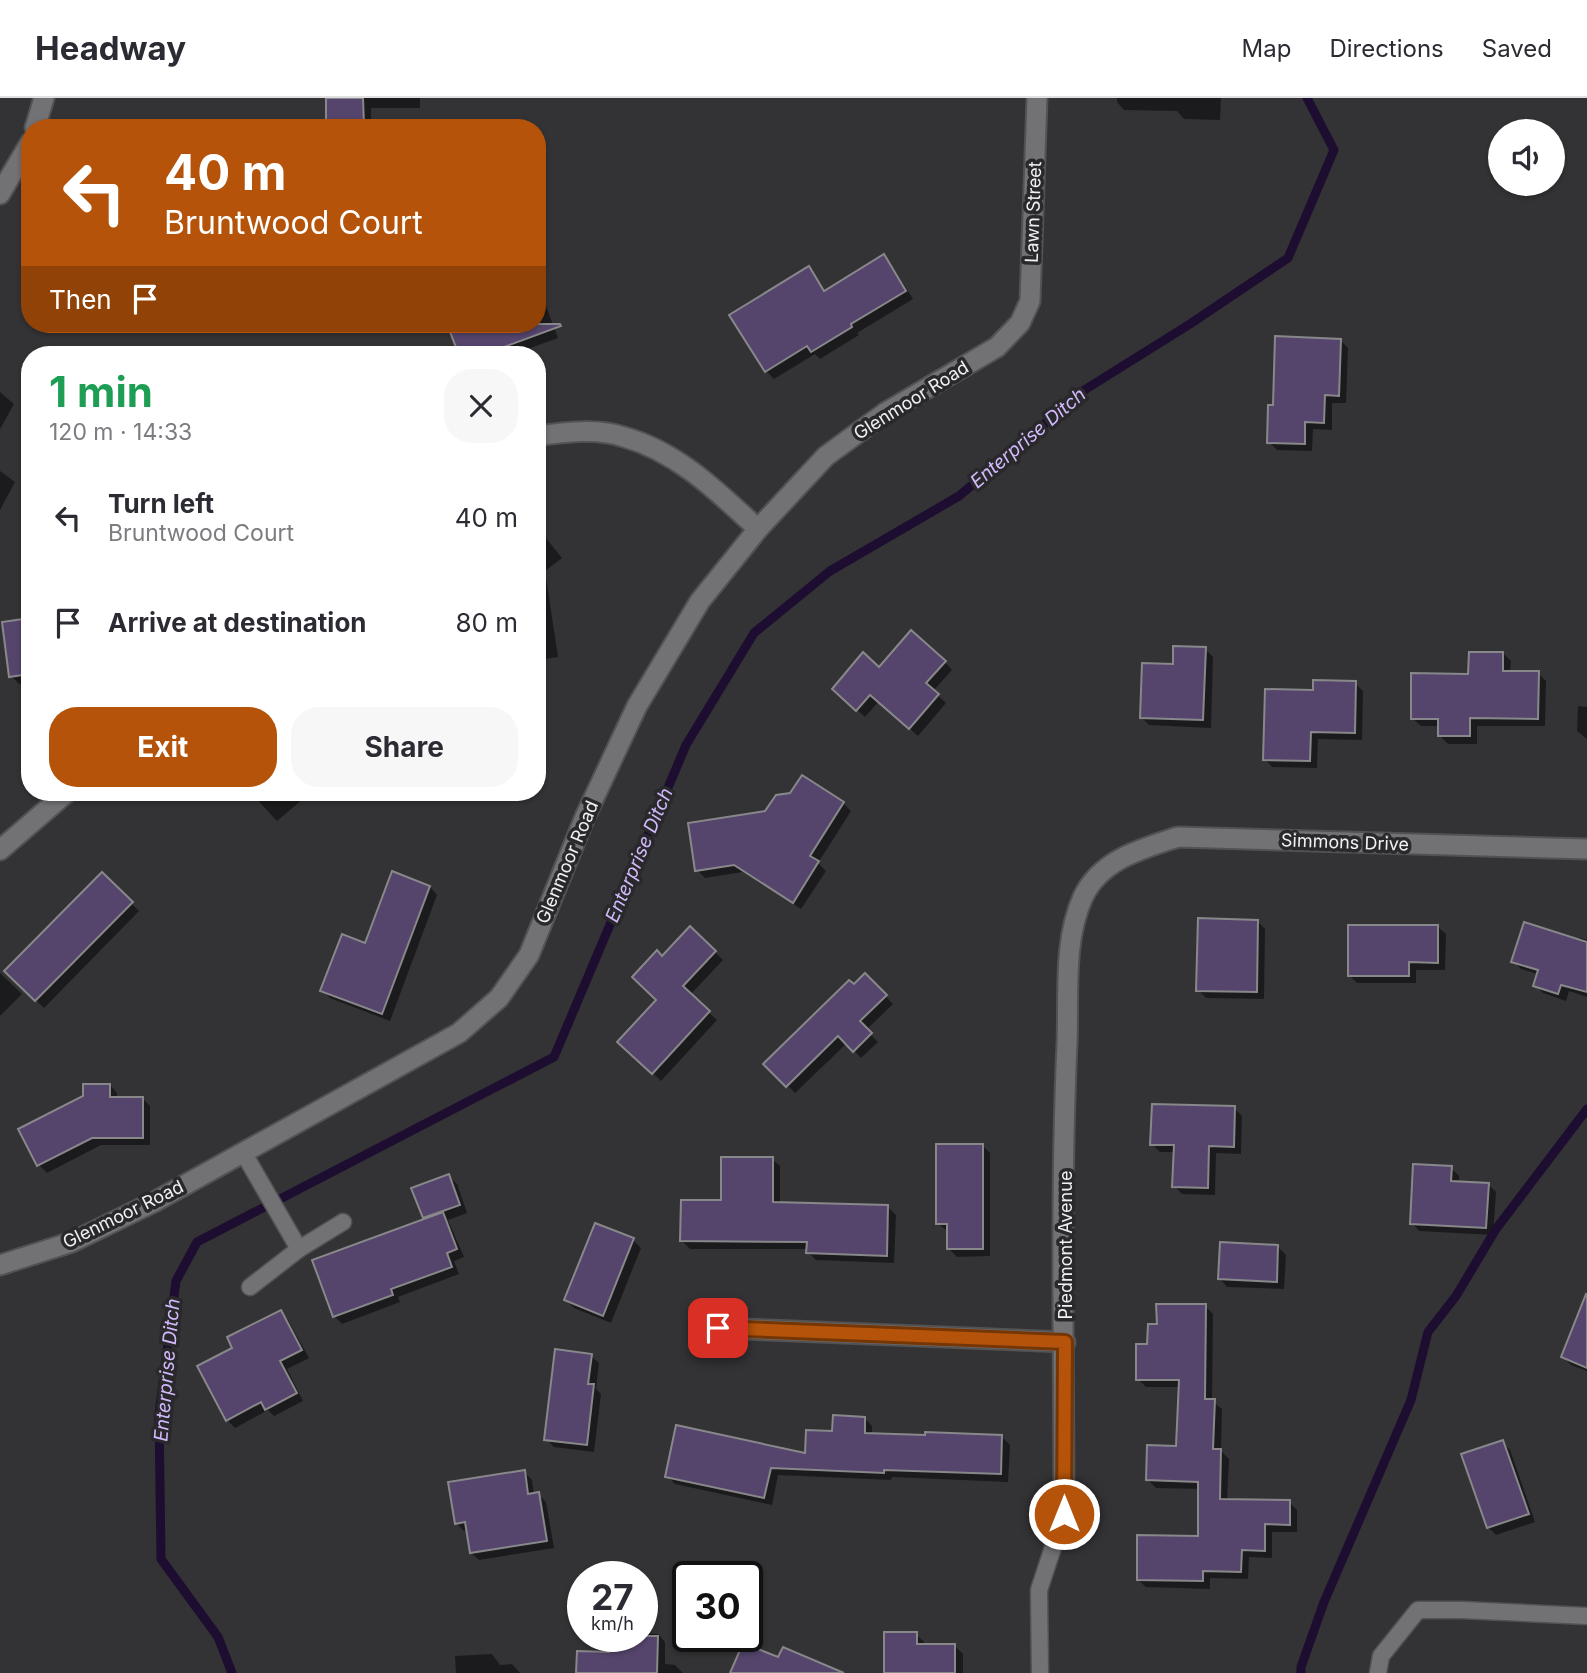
<!DOCTYPE html>
<meta charset="utf-8">
<style>
body{margin:0;font-family:Inter,sans-serif;background:#f7f7f7;color:#2b2b33;height:100vh;display:flex;flex-direction:column;font-size:26px;white-space:nowrap}
*{box-sizing:border-box;margin:0}
p{font-size:23px;color:#7c7c81}
.icon{flex:none;width:38px;height:38px;fill:none;stroke:currentColor;stroke-width:2;stroke-linecap:round;stroke-linejoin:round}
.map{position:relative;flex:1;overflow:hidden}
.details{position:absolute;left:21px;top:248px;width:525px;height:455px;display:flex;flex-direction:column;background:#fff;border-radius:28px;box-shadow:0 2px 5px #0004}
.details>*{flex:none}
.guide{position:absolute;left:21px;top:21px;width:525px;height:214px;border-radius:28px;box-shadow:0 2px 5px #0004;background:#b45309;color:#fff;overflow:hidden}
.tools{position:absolute;left:1488px;top:21px;display:grid;gap:14px}
.tools a{display:grid;place-items:center;width:77px;height:77px;border-radius:50%;background:#fff;box-shadow:0 2px 5px #0004;font-size:35px}
.speed{position:absolute;left:567px;top:1463px;display:flex;gap:14px;font-size:35px;font-weight:700;text-align:center}
.speed>*{display:grid;place-content:center;width:91px;height:91px;border-radius:50%;background:#fff;box-shadow:0 2px 5px #0004;line-height:1}
.speed small{font-size:18px;font-weight:400}
.speed .limit{border:4px solid #111;border-radius:10px;background:#fff;color:#111}
.pin{position:absolute;display:grid;place-items:center;width:60px;height:60px;color:#fff;margin:-30px;border-radius:14px;box-shadow:0 4px 10px #0006}
.me{position:absolute;width:77px;margin:-38px;rotate:0deg;stroke-linejoin:round;filter:drop-shadow(0 0 5px #0008)}
.turn{display:flex;align-items:center;gap:24px;height:147px;padding:0 28px;font-size:32px}
.turn .icon{width:91px;height:91px;stroke-width:2.5}
.turn b{display:block;font-size:49px;line-height:60px}
.then{display:flex;align-items:center;height:66px;padding:0 28px;background:#0003;gap:14px;font-size:26px}
.round{display:grid;place-items:center;flex:none;width:74px;height:74px;border-radius:28px;background:#f7f7f7}
.summary{display:flex;align-items:center;justify-content:space-between;height:119px;padding:0 28px}
h1{font-size:42px;font-weight:700;line-height:52px;color:#1e9e55}
.primary-button{display:flex;gap:14px;margin-top:auto;padding:14px 28px}
.primary-button a{flex:1;height:80px;border-radius:28px;background:#b45309;color:#fff;font-size:28px;font-weight:700;line-height:80px;text-align:center}
.primary-button a+a{background:#f7f7f7;color:#2b2b33}
ul{padding:0;list-style:none}
li{display:flex;align-items:center;gap:21px;height:105px;padding:0 28px}
li div{flex:1}
li b{display:block;font-size:26px}
li em{font-style:normal}
header{display:flex;align-items:center;gap:42px;box-sizing:border-box;height:98px;padding:0 35px;background:#fff;border-bottom:2px solid #e1e1e2}
header strong{font-size:33px}
nav{display:flex;gap:38px;margin-inline-start:auto;font-size:24px}
.map>svg:first-child{display:block}
</style>
<header>
<strong>Headway</strong>
<nav><a>Map</a><a>Directions</a><a>Saved</a></nav>
</header>
<div class="map">
<svg width="1587" height="1575" viewBox="0 0 1587 1575">
<rect width="100%" height="100%" fill="#333235"/>
<!-- shadow -->
<g fill="#0007">
<path d="M 328,0 L 420,0 L 420,10 L 371,10 L 371,30 L 331,30 L 328,27 Z"/>
<path d="M 1117,0 L 1221,0 L 1220,22 L 1184,21 L 1177,13 L 1124,12 L 1117,4 Z"/>
<path d="M 883,158 L 891,166 L 913,201 L 857,235 L 859,237 L 820,261 L 815,256 L 774,281 L 766,273 L 809,171 L 826,194 Z"/>
<path d="M 537,184 L 558,240 L 511,257 L 461,257 L 450,228 L 455,226 L 537,226 Z"/>
<path d="M 1340,242 L 1348,250 L 1346,305 L 1332,305 L 1332,332 L 1313,331 L 1312,353 L 1277,352 L 1269,344 L 1274,309 Z"/>
<path d="M 0,294 L 14,306 L 0,331 Z"/>
<path d="M 0,373 L 15,384 L 0,412 Z"/>
<path d="M 537,429 L 562,460 L 545,473 L 558,559 L 537,562 Z"/>
<path d="M 30,522 L 30,584 L 19,586 L 11,578 Z"/>
<path d="M 1205,551 L 1213,559 L 1211,630 L 1149,627 L 1141,619 L 1175,567 Z"/>
<path d="M 1503,555 L 1511,563 L 1510,575 L 1538,575 L 1546,583 L 1545,628 L 1477,628 L 1477,646 L 1448,646 L 1440,638 L 1440,628 L 1421,628 L 1413,621 Z"/>
<path d="M 945,564 L 952,572 L 933,593 L 946,605 L 918,638 L 879,603 L 865,619 L 842,598 L 880,571 Z"/>
<path d="M 1355,585 L 1363,593 L 1362,642 L 1318,641 L 1317,670 L 1272,669 L 1265,661 L 1314,594 Z"/>
<path d="M 1578,608 L 1587,609 L 1587,641 L 1577,633 Z"/>
<path d="M 251,695 L 310,695 L 277,723 Z"/>
<path d="M 843,705 L 851,713 L 818,765 L 826,773 L 801,811 L 743,774 L 705,780 L 697,772 Z"/>
<path d="M 102,776 L 139,813 L 44,910 L 7,873 Z"/>
<path d="M 430,789 L 437,797 L 390,923 L 330,900 L 322,892 L 366,847 Z"/>
<path d="M 1257,823 L 1265,831 L 1264,901 L 1206,900 L 1198,892 Z"/>
<path d="M 1438,829 L 1446,836 L 1445,872 L 1416,872 L 1416,885 L 1357,885 L 1349,877 Z"/>
<path d="M 690,830 L 723,862 L 690,897 L 717,922 L 661,983 L 619,943 L 658,902 Z"/>
<path d="M 1580,840 L 1587,842 L 1587,899 L 1569,893 L 1566,903 L 1543,895 L 1535,887 L 1538,876 L 1521,871 L 1513,863 L 1579,843 Z"/>
<path d="M 0,875 L 22,896 L 1,917 L 0,917 Z"/>
<path d="M 865,877 L 893,906 L 866,932 L 878,944 L 861,960 L 847,945 L 795,995 L 766,966 Z"/>
<path d="M 110,987 L 117,995 L 117,1001 L 142,1000 L 150,1008 L 150,1047 L 101,1047 L 47,1075 L 39,1067 L 21,1032 Z"/>
<path d="M 1234,1010 L 1242,1018 L 1241,1056 L 1216,1055 L 1215,1097 L 1182,1096 L 1174,1088 L 1175,1054 L 1160,1054 L 1152,1046 Z"/>
<path d="M 982,1047 L 990,1055 L 990,1158 L 957,1159 L 949,1151 L 949,1134 L 938,1126 Z"/>
<path d="M 772,1061 L 780,1068 L 780,1106 L 888,1109 L 896,1117 L 894,1165 L 816,1162 L 808,1154 L 808,1151 L 690,1151 L 682,1143 Z"/>
<path d="M 1451,1070 L 1459,1078 L 1459,1085 L 1488,1086 L 1496,1094 L 1493,1137 L 1419,1133 L 1412,1125 Z"/>
<path d="M 449,1078 L 457,1086 L 467,1115 L 448,1122 L 464,1159 L 454,1163 L 459,1176 L 398,1199 L 400,1204 L 342,1226 L 334,1218 L 427,1122 L 424,1119 Z"/>
<path d="M 633,1142 L 641,1150 L 611,1225 L 574,1210 L 566,1202 Z"/>
<path d="M 1278,1149 L 1286,1157 L 1284,1191 L 1227,1189 L 1220,1181 Z"/>
<path d="M 1587,1198 L 1587,1273 L 1571,1267 L 1563,1259 Z"/>
<path d="M 1205,1208 L 1213,1216 L 1212,1303 L 1222,1311 L 1221,1353 L 1229,1361 L 1227,1403 L 1289,1404 L 1297,1412 L 1297,1434 L 1272,1434 L 1272,1460 L 1249,1459 L 1248,1481 L 1210,1480 L 1210,1491 L 1146,1489 L 1138,1482 L 1199,1439 L 1200,1391 L 1156,1390 L 1148,1382 L 1178,1350 L 1180,1289 L 1146,1289 L 1138,1281 L 1158,1227 Z"/>
<path d="M 281,1214 L 288,1222 L 309,1260 L 287,1271 L 303,1303 L 274,1318 L 268,1312 L 235,1330 L 227,1322 L 234,1250 Z"/>
<path d="M 591,1258 L 599,1265 L 596,1291 L 601,1296 L 594,1354 L 554,1349 L 546,1341 Z"/>
<path d="M 864,1320 L 872,1328 L 872,1337 L 1002,1339 L 1010,1347 L 1008,1384 L 892,1379 L 891,1382 L 778,1377 L 772,1407 L 675,1386 L 667,1378 L 807,1357 L 834,1335 Z"/>
<path d="M 1502,1344 L 1510,1352 L 1535,1424 L 1496,1437 L 1488,1429 Z"/>
<path d="M 524,1374 L 532,1382 L 534,1397 L 538,1396 L 546,1404 L 554,1450 L 479,1462 L 471,1455 L 468,1432 L 464,1433 L 456,1425 Z"/>
<path d="M 642,1535 L 658,1536 L 665,1544 L 665,1566 L 675,1567 L 683,1575 L 578,1575 L 642,1538 Z"/>
<path d="M 916,1536 L 924,1544 L 924,1548 L 955,1548 L 963,1556 L 963,1575 L 886,1575 Z"/>
<path d="M 492,1556 L 500,1567 L 512,1566 L 520,1575 L 526,1575 L 456,1575 L 455,1558 Z"/>
</g>
<g fill="none" stroke-linecap="round" stroke-linejoin="round">
<!-- stream -->
<g stroke="#1d0d30" stroke-width="9">
<path d="M 232,1575 L 218,1539 L 161,1461 L 159,1316 L 176,1183 L 197,1144 L 554,959 L 686,647 L 754,535 L 830,473 L 959,398 L 1086,291 L 1190,226 L 1288,160 L 1334,52 L 1307,0"/>
<path d="M 1301,1575 L 1301,1569 L 1324,1504 L 1411,1302 L 1428,1234 L 1456,1198 L 1496,1131 L 1587,1011"/>
</g>
</g>
<!-- building -->
<g fill="#55456d" stroke="#88888a" stroke-width="2">
<path d="M 326,0 L 363,0 L 364,27 L 326,27 Z"/>
<path d="M 884,156 L 906,193 L 851,226 L 852,229 L 811,254 L 807,248 L 765,274 L 729,217 L 809,168 L 824,193 Z"/>
<path d="M 447,226 L 560,226 L 561,228 L 493,253 L 492,249 L 468,257 L 459,257 Z"/>
<path d="M 1275,238 L 1341,241 L 1339,298 L 1325,297 L 1324,325 L 1305,324 L 1305,346 L 1267,345 L 1268,307 L 1273,307 Z"/>
<path d="M 30,520 L 30,576 L 9,579 L 2,524 Z"/>
<path d="M 911,532 L 946,563 L 926,585 L 939,596 L 909,631 L 870,597 L 856,613 L 832,591 L 863,554 L 879,569 Z"/>
<path d="M 1173,548 L 1206,549 L 1203,622 L 1140,620 L 1142,565 L 1173,566 Z"/>
<path d="M 1469,554 L 1503,554 L 1503,573 L 1539,573 L 1538,621 L 1470,620 L 1470,638 L 1438,638 L 1438,621 L 1411,621 L 1411,575 L 1468,576 Z"/>
<path d="M 1313,582 L 1356,583 L 1355,635 L 1311,634 L 1310,663 L 1263,662 L 1265,591 L 1313,592 Z"/>
<path d="M 802,677 L 844,704 L 810,758 L 819,763 L 793,805 L 734,767 L 695,773 L 688,725 L 765,713 L 776,697 L 790,695 Z"/>
<path d="M 392,773 L 430,788 L 382,916 L 320,893 L 342,836 L 365,845 Z"/>
<path d="M 102,774 L 133,804 L 35,903 L 4,873 Z"/>
<path d="M 1198,820 L 1258,822 L 1257,894 L 1196,893 Z"/>
<path d="M 1524,824 L 1587,844 L 1587,894 L 1561,887 L 1558,896 L 1533,888 L 1538,872 L 1511,864 Z"/>
<path d="M 1348,827 L 1438,827 L 1438,865 L 1409,864 L 1409,878 L 1348,878 Z"/>
<path d="M 690,828 L 716,853 L 683,888 L 710,913 L 652,976 L 617,944 L 656,902 L 632,879 L 657,852 L 662,858 Z"/>
<path d="M 865,875 L 887,897 L 860,923 L 872,935 L 853,954 L 838,938 L 786,989 L 763,966 L 849,882 L 854,886 Z"/>
<path d="M 83,986 L 110,986 L 110,999 L 143,999 L 143,1040 L 92,1040 L 37,1068 L 18,1031 L 83,998 Z"/>
<path d="M 1152,1006 L 1235,1008 L 1234,1049 L 1209,1048 L 1208,1090 L 1172,1089 L 1174,1047 L 1150,1047 Z"/>
<path d="M 936,1046 L 983,1046 L 983,1151 L 947,1151 L 947,1126 L 936,1126 Z"/>
<path d="M 721,1059 L 773,1059 L 773,1104 L 888,1107 L 887,1158 L 806,1155 L 807,1144 L 680,1143 L 681,1102 L 721,1102 Z"/>
<path d="M 1413,1066 L 1452,1068 L 1451,1083 L 1489,1085 L 1486,1130 L 1410,1126 Z"/>
<path d="M 449,1076 L 460,1107 L 423,1120 L 411,1090 Z"/>
<path d="M 443,1114 L 457,1151 L 447,1155 L 452,1169 L 391,1191 L 393,1197 L 333,1219 L 312,1162 Z"/>
<path d="M 595,1125 L 634,1140 L 603,1218 L 564,1202 Z"/>
<path d="M 1220,1144 L 1278,1147 L 1277,1184 L 1218,1181 Z"/>
<path d="M 1586,1196 L 1587,1197 L 1587,1270 L 1561,1259 Z"/>
<path d="M 1156,1206 L 1206,1206 L 1205,1301 L 1215,1301 L 1213,1351 L 1221,1351 L 1220,1401 L 1290,1402 L 1290,1427 L 1265,1426 L 1265,1453 L 1242,1452 L 1241,1474 L 1203,1473 L 1203,1483 L 1137,1482 L 1137,1437 L 1198,1438 L 1198,1384 L 1146,1382 L 1147,1347 L 1176,1348 L 1179,1282 L 1136,1282 L 1136,1246 L 1147,1246 L 1148,1226 L 1157,1226 Z"/>
<path d="M 281,1212 L 302,1252 L 280,1263 L 297,1295 L 265,1312 L 261,1304 L 226,1323 L 197,1268 L 232,1250 L 227,1239 Z"/>
<path d="M 555,1251 L 592,1256 L 588,1286 L 594,1286 L 587,1347 L 544,1342 Z"/>
<path d="M 833,1317 L 865,1319 L 865,1335 L 925,1337 L 925,1334 L 1002,1337 L 1001,1376 L 884,1372 L 884,1375 L 771,1370 L 764,1400 L 665,1379 L 676,1327 L 805,1355 L 806,1332 L 832,1333 Z"/>
<path d="M 1503,1342 L 1529,1416 L 1487,1430 L 1461,1356 Z"/>
<path d="M 525,1372 L 528,1396 L 539,1394 L 547,1443 L 470,1455 L 465,1424 L 455,1426 L 448,1384 Z"/>
<path d="M 884,1534 L 917,1534 L 917,1546 L 955,1546 L 955,1575 L 884,1575 Z"/>
<path d="M 609,1538 L 658,1538 L 657,1575 L 576,1575 L 577,1553 L 609,1554 Z"/>
<path d="M 743,1545 L 778,1559 L 783,1549 L 844,1575 L 730,1575 Z"/>
</g>
<g fill="none" stroke-linecap="round" stroke-linejoin="round">
<defs>
<g id="service">
<path d="M 243,1054 L 299,1151 L 343,1124"/>
<path d="M 250,1189 L 299,1151"/>
<path d="M 1040,1575 L 1039,1492 L 1064,1416"/>
<path d="M 1378,1575 L 1381,1558 L 1418,1512 L 1462,1512 L 1587,1518"/>
</g>
<g id="minor">
<path d="M 35,30 L 44,0"/>
<path d="M 0,96 L 30,45"/>
<path d="M 537,338 C 565,334 597,330 624,339 C 678,354 718,394 758,431"/>
<path d="M 0,752 L 66,695"/>
<path d="M 0,1167 L 72,1144 L 154,1104 L 459,935 L 499,900 L 529,857 L 585,719 L 637,608 L 700,503 L 758,431 L 826,358 L 885,315 L 997,249 L 1020,225 L 1030,203 L 1037,0"/>
<path d="M 718,1230 L 1065,1244"/>
<path d="M 1064,1416 C 1064,1259 1060,1102 1067,945 C 1069,897 1063,843 1083,799 C 1101,761 1142,751 1178,739 L 1587,751"/>
</g>
</defs>
<!-- service casing -->
<use href="#service" stroke="#525253" stroke-width="19"/>
<!-- minor casing -->
<use href="#minor" stroke="#525253" stroke-width="23"/>
<!-- service -->
<use href="#service" stroke="#727174" stroke-width="16"/>
<!-- minor -->
<use href="#minor" stroke="#727174" stroke-width="19"/>
</g>
<g fill="none" stroke-linecap="round" stroke-linejoin="round">
<defs>
<path id="route" d="M 718,1230 L 1065,1244 L 1064,1416"/>
</defs>
<!-- route casing -->
<use href="#route" stroke="#753606" stroke-width="18"/>
<!-- route -->
<use href="#route" stroke="#b45309" stroke-width="12"/>
</g>
<g text-anchor="middle" dominant-baseline="central" stroke-width="7" stroke-linejoin="round" paint-order="stroke">
<!-- street labels -->
<g font-size="18" fill="#f0f0f1" stroke="#29292b">
<text transform="translate(1033 114) rotate(-88)">Lawn Street</text>
<text transform="translate(911 302) rotate(-32)">Glenmoor Road</text>
<text transform="translate(1345 744) rotate(2)">Simmons Drive</text>
<text transform="translate(567 764) rotate(-67)">Glenmoor Road</text>
<text transform="translate(123 1116) rotate(-26)">Glenmoor Road</text>
<text transform="translate(1065 1147) rotate(-90)">Piedmont Avenue</text>
</g>
<!-- water labels -->
<g font-size="19" font-style="italic" fill="#d2b9fc" stroke="#29292b">
<text transform="translate(1028 340) rotate(-40)">Enterprise Ditch</text>
<text transform="translate(639 757) rotate(-67)">Enterprise Ditch</text>
<text transform="translate(167 1272) rotate(-85)">Enterprise Ditch</text>
</g>
</g>
</svg>
<div class="tools">
<a><svg class="icon" aria-label="sound" viewBox="0 0 24 24"><path d="M4 9h4l5-4v14l-5-4H4zM17 9q2 3 0 6"/></svg></a>
</div>
<div class="speed"><div>27<small>km/h</small></div><div class="limit">30</div></div>
<div class="pin" style="left:718px;top:1230px;background:#d93025"><svg class="icon" aria-label="arrive" viewBox="0 0 24 24"><path d="M6 21V4h12l-3 4 3 4H6"/></svg></div>
<svg class="me" style="left:1064px;top:1416px" viewBox="-20 -20 40 40"><circle r="17" fill="#b45309" stroke="#fff" stroke-width="3"/><path d="M0-11L8 9 0 5-8 9z" fill="#fff"/></svg>
<div class="guide">
<div class="turn"><svg class="icon" aria-label="left" viewBox="0 0 24 24"><path d="M17 20v-9H6M10 6l-5 5 5 5"/></svg><div><b>40 m</b>Bruntwood Court</div></div>
<div class="then">Then<svg class="icon" aria-label="arrive" viewBox="0 0 24 24"><path d="M6 21V4h12l-3 4 3 4H6"/></svg></div>
</div>
<section class="details">
<div class="summary"><div><h1>1 min</h1><p>120 m · 14:33</p></div><a class="round"><svg class="icon" aria-label="close" viewBox="0 0 24 24"><path d="M6 6l12 12M18 6L6 18"/></svg></a></div>
<ul>
<li><svg class="icon" aria-label="left" viewBox="0 0 24 24"><path d="M17 20v-9H6M10 6l-5 5 5 5"/></svg><div><b>Turn left</b><p>Bruntwood Court</p></div><em>40 m</em></li>
<li><svg class="icon" aria-label="arrive" viewBox="0 0 24 24"><path d="M6 21V4h12l-3 4 3 4H6"/></svg><div><b>Arrive at destination</b></div><em>80 m</em></li>
</ul>
<div class="primary-button"><a>Exit</a><a>Share</a></div>
</section>
</div>
